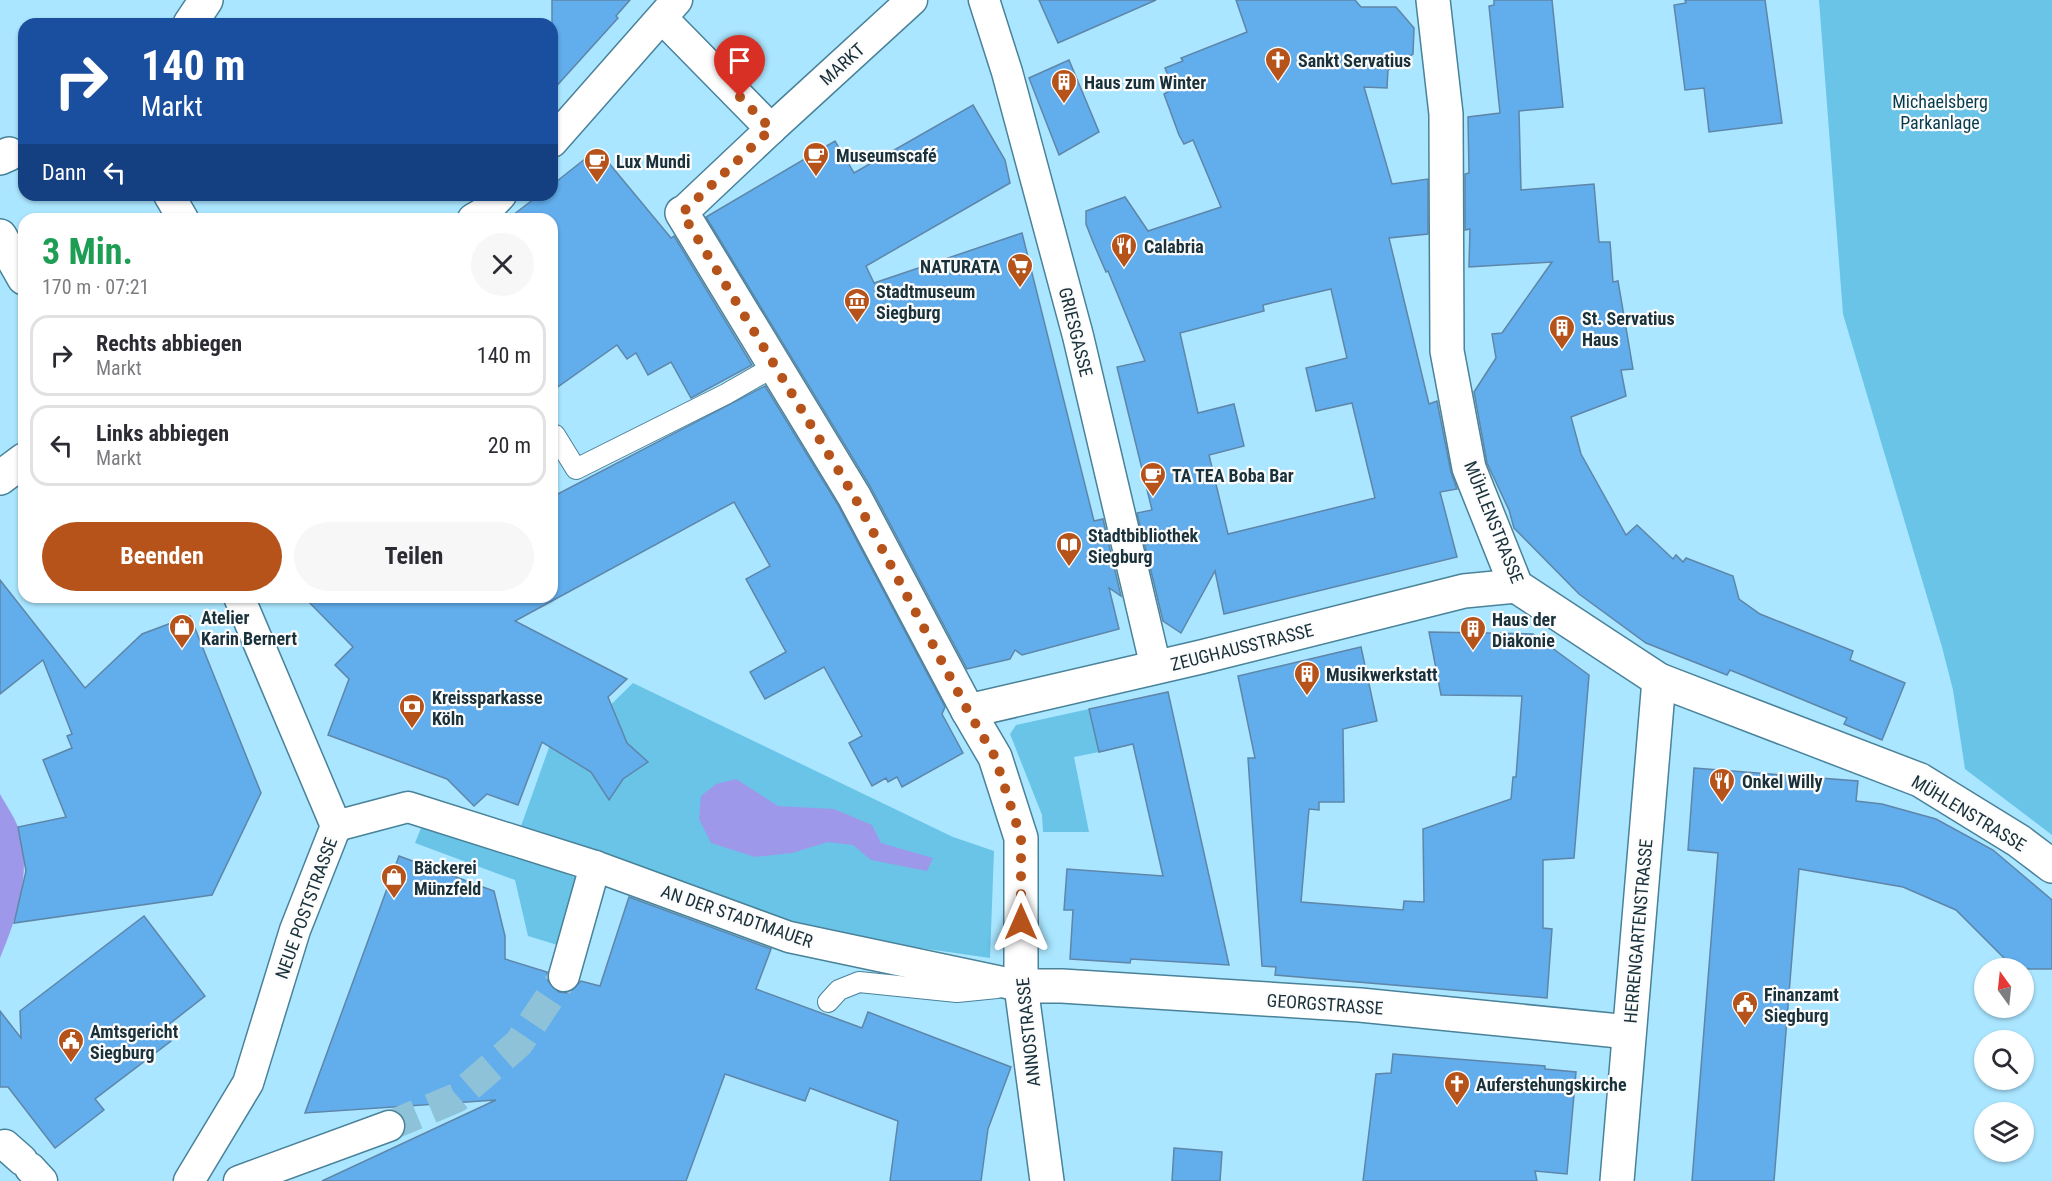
<!DOCTYPE html>
<html lang="de">
<meta charset="utf-8">
<style>
body{margin:0;font-family:"Roboto Condensed",sans-serif;background:#f7f7f7;color:#2b2b33;height:100vh;display:flex;flex-direction:column;font-size:22px;white-space:nowrap}
*{box-sizing:border-box;margin:0}
p{font-size:20px;color:#7c7c81}
.icon{flex:none;width:33px;height:33px;fill:none;stroke:currentColor;stroke-width:2;stroke-linecap:round;stroke-linejoin:round}
.map{position:relative;flex:1;overflow:hidden}
.panel{position:absolute;left:18px;top:213px;width:540px;height:390px;display:flex;flex-direction:column;background:#fff;border-radius:18px;box-shadow:0 2px 4px #0004}
.panel>*{flex:none}
.hud{position:absolute;left:18px;top:18px;width:540px;height:183px;border-radius:18px;box-shadow:0 2px 4px #0004;background:#1a4fa0;color:#fff;overflow:hidden}
.needle{width:39px;rotate:345deg}
.controls{position:absolute;left:1974px;top:958px;display:grid;gap:12px}
.controls a{display:grid;place-items:center;width:60px;height:60px;border-radius:50%;background:#fff;box-shadow:0 2px 4px #0004;font-size:30px}
.pin{position:absolute;display:grid;place-items:center;width:51px;height:51px;color:#fff;margin:-62px -26px;border-radius:50% 50% 50% 0;rotate:-45deg;box-shadow:0 0 6px #0007}
.pin .icon{rotate:45deg}
.me{position:absolute;width:66px;margin:-33px;rotate:0deg;stroke-linejoin:round;filter:drop-shadow(0 0 4px #0008)}
.turn{display:flex;align-items:center;gap:21px;height:126px;padding:0 24px;font-size:27px}
.turn .icon{width:78px;height:78px;stroke-width:2.5}
.turn b{display:block;font-size:42px;line-height:51px}
.then{display:flex;align-items:center;height:57px;padding:0 24px;background:#0003;gap:12px;font-size:22px}
.round{display:grid;place-items:center;flex:none;width:63px;height:63px;border-radius:32px;background:#f7f7f7}
.head{display:flex;align-items:center;justify-content:space-between;height:102px;padding:0 24px}
h1{font-size:36px;font-weight:700;line-height:45px;color:#1e9e55}
.primary-button{display:flex;gap:12px;margin-top:auto;padding:12px 24px}
.primary-button a{flex:1;height:69px;border-radius:36px;background:#b6531a;color:#fff;font-size:24px;font-weight:700;line-height:69px;text-align:center}
.primary-button a+a{background:#f7f7f7;color:#2b2b33}
ul{padding:0;list-style:none}
li{display:flex;align-items:center;gap:18px;height:81px;margin:0 12px 9px;padding:0 12px;border:3px solid #e1e1e2;border-radius:18px}
li div{flex:1}
li b{display:block;font-size:22px}
li em{font-style:normal}
.map>svg:first-child{display:block}
</style>
<div class="map">
<svg width="2052" height="1181" viewBox="0 0 2052 1181">
<rect width="100%" height="100%" fill="#aae6ff"/>
<!-- green -->
<g fill="#69c4e7">
<path d="M 1819,0 L 2052,0 L 2052,835 L 1965,769 L 1953,690 L 1942,647 L 1843,314 Z"/>
<path d="M 633,683 L 953,837 L 994,851 L 990,958 L 788,929 L 520,829 L 552,739 L 588,727 Z"/>
<path d="M 1089,709 L 1099,752 L 1074,757 L 1089,832 L 1043,832 L 1042,815 L 1010,734 L 1016,725 Z"/>
<path d="M 423,823 L 577,878 L 564,947 L 528,936 L 515,880 L 415,843 Z"/>
</g>
<!-- water -->
<g fill="#9e98eb">
<path d="M 736,779 L 778,806 L 834,809 L 872,825 L 881,843 L 933,858 L 927,871 L 871,860 L 853,845 L 828,842 L 792,853 L 755,857 L 711,843 L 699,819 L 701,796 L 716,784 Z"/>
<path d="M 0,794 C 6,805 14,816 18,827 C 33,871 17,917 0,958 Z"/>
</g>
<!-- building -->
<g fill="#62adec" stroke="#5e86a9" stroke-width="1.5" fill-rule="evenodd">
<path d="M 552,0 L 630,0 L 616,16 L 618,18 L 552,91 Z"/>
<path d="M 1039,0 L 1156,0 L 1058,43 Z"/>
<path d="M 1236,0 L 1355,0 L 1361,7 L 1396,7 L 1414,28 L 1413,54 L 1388,70 L 1387,88 L 1364,87 L 1392,184 L 1428,179 L 1428,234 L 1389,238 L 1429,404 L 1437,401 L 1451,472 L 1457,489 L 1440,492 L 1457,557 L 1224,614 L 1215,571 L 1181,633 L 1163,621 L 1137,513 L 1152,510 L 1117,367 L 1145,361 L 1108,271 L 1106,272 L 1093,242 L 1086,224 L 1086,211 L 1125,197 L 1148,231 L 1221,207 L 1193,140 L 1184,144 L 1179,135 L 1164,94 L 1173,89 L 1165,68 L 1183,61 L 1181,58 L 1247,32 ZM 1331,289 L 1347,358 L 1306,368 L 1316,411 L 1352,403 L 1375,498 L 1228,534 L 1209,455 L 1244,446 L 1234,404 L 1198,413 L 1180,333 L 1264,311 L 1263,305 Z"/>
<path d="M 1494,0 L 1552,0 L 1563,107 L 1519,111 L 1521,190 L 1594,184 L 1599,242 L 1610,242 L 1613,282 L 1618,281 L 1633,369 L 1621,370 L 1626,396 L 1571,417 L 1581,454 L 1626,535 L 1637,525 L 1673,559 L 1676,555 L 1683,562 L 1686,558 L 1733,576 L 1739,599 L 1760,614 L 1853,651 L 1850,660 L 1905,683 L 1882,740 L 1844,724 L 1847,718 L 1784,692 L 1730,670 L 1727,675 L 1646,643 L 1579,594 L 1514,528 L 1509,510 L 1487,463 L 1474,392 L 1496,358 L 1492,334 L 1502,333 L 1552,262 L 1469,267 L 1470,229 L 1465,230 L 1465,174 L 1469,173 L 1468,117 L 1500,113 L 1489,6 L 1494,5 Z"/>
<path d="M 1685,0 L 1765,0 L 1782,123 L 1709,132 L 1704,88 L 1685,90 L 1674,5 L 1686,3 Z"/>
<path d="M 1069,60 L 1099,132 L 1059,155 L 1029,78 Z"/>
<path d="M 973,105 L 1005,160 L 1010,183 L 866,266 L 874,283 L 1022,233 L 1094,521 L 1103,519 L 1121,596 L 1109,588 L 1119,629 L 1022,655 L 1015,650 L 1010,659 L 967,669 L 870,486 L 706,217 L 835,141 L 854,173 Z"/>
<path d="M 590,155 L 603,156 L 671,238 L 674,236 L 752,365 L 691,398 L 671,362 L 648,375 L 636,353 L 627,359 L 617,345 L 552,391 L 552,219 L 508,219 L 539,195 L 552,195 L 552,185 Z"/>
<path d="M 765,386 L 838,505 L 945,707 L 942,714 L 963,753 L 902,787 L 897,777 L 888,782 L 886,778 L 872,786 L 849,743 L 862,736 L 824,667 L 765,699 L 750,672 L 786,652 L 746,579 L 770,566 L 734,502 L 515,621 L 627,679 L 608,697 L 627,743 L 648,762 L 623,779 L 609,800 L 591,772 L 542,742 L 518,805 L 487,794 L 474,806 L 447,779 L 328,735 L 349,679 L 335,665 L 353,647 L 304,597 L 552,597 L 552,497 Z"/>
<path d="M 0,580 L 85,688 L 142,634 L 190,616 L 261,793 L 212,895 L 14,923 L 26,871 L 18,827 L 66,817 L 43,760 L 72,748 L 67,736 L 72,734 L 43,660 L 0,694 Z"/>
<path d="M 1429,632 L 1533,634 L 1589,675 L 1574,858 L 1543,860 L 1543,928 L 1552,929 L 1547,998 L 1275,975 L 1276,967 L 1262,966 L 1248,758 L 1255,758 L 1238,676 L 1361,647 L 1377,721 L 1343,729 L 1344,802 L 1319,802 L 1319,810 L 1309,809 L 1301,902 L 1403,910 L 1404,901 L 1424,902 L 1423,829 L 1511,799 L 1513,777 L 1516,777 L 1522,696 L 1441,695 Z"/>
<path d="M 1168,692 L 1229,965 L 1131,959 L 1130,963 L 1070,959 L 1073,910 L 1064,910 L 1067,869 L 1163,876 L 1133,744 L 1099,752 L 1089,709 Z"/>
<path d="M 1694,768 L 1858,781 L 1856,801 L 1882,804 L 1936,819 L 1993,850 L 2052,900 L 2052,969 L 2015,969 L 1956,910 L 1903,887 L 1799,869 L 1774,1181 L 1692,1181 L 1718,853 L 1688,850 Z"/>
<path d="M 399,856 L 494,891 L 505,936 L 505,959 L 547,972 L 548,981 L 559,992 L 569,993 L 581,981 L 600,986 L 629,897 L 771,949 L 756,989 L 862,1028 L 868,1012 L 1011,1067 L 988,1129 L 981,1181 L 890,1181 L 898,1121 L 810,1088 L 805,1101 L 725,1074 L 686,1181 L 322,1181 L 496,1100 L 305,1113 Z"/>
<path d="M 144,916 L 205,996 L 163,1029 L 171,1041 L 95,1099 L 104,1110 L 55,1148 L 8,1087 L 0,1087 L 0,1011 L 21,1038 L 20,1011 Z"/>
<path d="M 1393,1054 L 1545,1066 L 1545,1069 L 1576,1072 L 1567,1174 L 1535,1171 L 1537,1181 L 1363,1181 L 1376,1074 L 1391,1073 Z"/>
<path d="M 1174,1148 L 1222,1152 L 1220,1181 L 1172,1181 Z"/>
</g>
<g fill="none" stroke-linecap="round" stroke-linejoin="round">
<!-- pedestrian-tunnel -->
<path stroke="#8dc2d8" stroke-width="30" stroke-dasharray="30 15" stroke-linecap="butt" d="M 389,1126 L 456,1098 L 519,1043 L 564,976"/>
<defs>
<g id="service">
<path d="M 555,435 L 576,469 L 726,394 L 775,366"/>
<path d="M 828,1002 L 839,990 L 859,982 L 957,992 L 997,988"/>
</g>
<g id="pedestrian">
<path d="M 984,0 L 1007,72 L 1078,336 L 1156,668"/>
<path d="M 662,18 L 771,129 L 912,0"/>
<path d="M 552,142 L 677,0"/>
<path d="M 169,195 L 183,219"/>
<path d="M 682,213 L 771,129"/>
<path d="M 473,219 L 485,212 L 501,195"/>
<path d="M 336,826 L 408,807 L 595,866 L 789,937 L 1021,986"/>
<path d="M 564,976 L 595,866"/>
<path d="M 5,1145 L 22,1160"/>
<path d="M 30,1168 L 42,1181"/>
<path d="M 189,1181 L 248,1083 L 295,930 L 336,826 L 239,597"/>
<path d="M 239,1181 L 389,1126"/>
</g>
<g id="minor">
<path d="M 1433,0 L 1446,114 L 1447,351 L 1469,468 L 1516,586 L 1659,680 L 1920,780 L 2019,841 L 2052,866"/>
<path d="M 190,24 L 206,0"/>
<path d="M 0,158 L 9,154"/>
<path d="M 682,213 L 854,496 L 968,711 L 995,757 L 1021,838 L 1021,986 L 1047,1181"/>
<path d="M 0,236 L 24,278"/>
<path d="M 0,478 L 24,460"/>
<path d="M 968,711 L 1201,657 L 1464,591 L 1516,586"/>
<path d="M 1021,986 L 1062,986 L 1360,1005 L 1629,1032"/>
<path d="M 1617,1181 L 1659,680"/>
</g>
</defs>
<!-- service casing -->
<use href="#service" stroke="#498299" stroke-width="22"/>
<!-- pedestrian casing -->
<use href="#pedestrian" stroke="#498299" stroke-width="33"/>
<!-- minor casing -->
<use href="#minor" stroke="#498299" stroke-width="36"/>
<!-- service -->
<use href="#service" stroke="#fff" stroke-width="20"/>
<!-- pedestrian -->
<use href="#pedestrian" stroke="#fff" stroke-width="30"/>
<!-- minor -->
<use href="#minor" stroke="#fff" stroke-width="33"/>
</g>
<g fill="none" stroke-linecap="round" stroke-linejoin="round">
<!-- route -->
<path stroke="#b6531a" stroke-width="10" stroke-dasharray="0 18" d="M 740,97 L 771,129 L 682,213 L 854,496 L 968,711 L 995,757 L 1021,838 L 1021,922"/>
</g>
<!-- icons -->
<defs>
<symbol id="church-pin" viewBox="-11 -11 22 30"><path d="M0 17L-7.5 6A9.5 9.5 0 1 1 7.5 6Z" fill="#b6531a" stroke="#fcfcfc"/><path d="M-1.2-6h2.4v3.5h3.3v2.4h-3.3V6h-2.4V-.1h-3.3v-2.4h3.3Z" fill="#fff"/></symbol>
<symbol id="building-pin" viewBox="-11 -11 22 30"><path d="M0 17L-7.5 6A9.5 9.5 0 1 1 7.5 6Z" fill="#b6531a" stroke="#fcfcfc"/><path d="M-4-6H4V6H1V3H-1V6H-4ZM-2.5-4.3h1.7v1.8h-1.7ZM.8-4.3h1.7v1.8H.8ZM-2.5-1h1.7V.8h-1.7ZM.8-1h1.7V.8H.8Z" fill="#fff"/></symbol>
<symbol id="cafe-pin" viewBox="-11 -11 22 30"><path d="M0 17L-7.5 6A9.5 9.5 0 1 1 7.5 6Z" fill="#b6531a" stroke="#fcfcfc"/><path d="M-5.5-4.5H6V0H3Q3 3.5 0 3.5H-2.5Q-5.5 3.5-5.5 0ZM3-3.2v2h1.7v-2ZM-6 4.5H4V6H-6Z" fill="#fff"/></symbol>
<symbol id="restaurant-pin" viewBox="-11 -11 22 30"><path d="M0 17L-7.5 6A9.5 9.5 0 1 1 7.5 6Z" fill="#b6531a" stroke="#fcfcfc"/><path d="M-5-6h1v4h1v-4h1v4h1v-4h1v5L-1.5 .5V6h-2V.5L-5-1ZM5-6V6H3V1.5H1.5Q1.5-4 5-6Z" fill="#fff"/></symbol>
<symbol id="supermarket-pin" viewBox="-11 -11 22 30"><path d="M0 17L-7.5 6A9.5 9.5 0 1 1 7.5 6Z" fill="#b6531a" stroke="#fcfcfc"/><path d="M-6-5.5h2.5l.6 2H6L4.5 2H-2.5L-4.4-4H-6ZM-1.5 3.2a1.3 1.3 0 1 0 .1 0ZM3 3.2a1.3 1.3 0 1 0 .1 0Z" fill="#fff"/></symbol>
<symbol id="museum-pin" viewBox="-11 -11 22 30"><path d="M0 17L-7.5 6A9.5 9.5 0 1 1 7.5 6Z" fill="#b6531a" stroke="#fcfcfc"/><path d="M0-6L6-3V-2H-6V-3ZM-5-1h2V3h-2ZM-1-1h2V3h-2ZM3-1h2V3H3ZM-6 4H6V6H-6Z" fill="#fff"/></symbol>
<symbol id="library-pin" viewBox="-11 -11 22 30"><path d="M0 17L-7.5 6A9.5 9.5 0 1 1 7.5 6Z" fill="#b6531a" stroke="#fcfcfc"/><path d="M-6-4Q-3-5.5-.7-3.5V5Q-3 3-6 4ZM6-4Q3-5.5 .7-3.5V5Q3 3 6 4Z" fill="#fff"/></symbol>
<symbol id="shop-pin" viewBox="-11 -11 22 30"><path d="M0 17L-7.5 6A9.5 9.5 0 1 1 7.5 6Z" fill="#b6531a" stroke="#fcfcfc"/><path d="M-5-2.5h2.3a2.7 3.5 0 0 1 5.4 0H5L5.5 6h-11ZM-1.5-2.5h3a1.5 2.3 0 0 0-3 0Z" fill="#fff"/></symbol>
<symbol id="bank-pin" viewBox="-11 -11 22 30"><path d="M0 17L-7.5 6A9.5 9.5 0 1 1 7.5 6Z" fill="#b6531a" stroke="#fcfcfc"/><path d="M-6-4H6V4H-6ZM0-2.3a2.3 2.3 0 1 0 0 4.6a2.3 2.3 0 1 0 0-4.6Z" fill="#fff"/></symbol>
<symbol id="civic-pin" viewBox="-11 -11 22 30"><path d="M0 17L-7.5 6A9.5 9.5 0 1 1 7.5 6Z" fill="#b6531a" stroke="#fcfcfc"/><path d="M-.6-6.5H3V-4.5H.6V-3L4-1V1h2V6H-6V1h2V-1L-.6-3ZM-1.2 2.5V6h2.4V2.5Z" fill="#fff"/></symbol>
</defs>
<g fill-rule="evenodd">
<use href="#church-pin" x="1263" y="45" width="30" height="40"/>
<use href="#building-pin" x="1049" y="67" width="30" height="40"/>
<use href="#cafe-pin" x="801" y="140" width="30" height="40"/>
<use href="#cafe-pin" x="582" y="146" width="30" height="40"/>
<use href="#restaurant-pin" x="1109" y="231" width="30" height="40"/>
<use href="#supermarket-pin" x="1005" y="251" width="30" height="40"/>
<use href="#museum-pin" x="842" y="286" width="30" height="40"/>
<use href="#building-pin" x="1547" y="313" width="30" height="40"/>
<use href="#cafe-pin" x="1138" y="460" width="30" height="40"/>
<use href="#library-pin" x="1054" y="530" width="30" height="40"/>
<use href="#shop-pin" x="167" y="612" width="30" height="40"/>
<use href="#building-pin" x="1458" y="614" width="30" height="40"/>
<use href="#building-pin" x="1292" y="659" width="30" height="40"/>
<use href="#bank-pin" x="397" y="692" width="30" height="40"/>
<use href="#restaurant-pin" x="1707" y="766" width="30" height="40"/>
<use href="#shop-pin" x="379" y="862" width="30" height="40"/>
<use href="#civic-pin" x="1730" y="989" width="30" height="40"/>
<use href="#civic-pin" x="56" y="1026" width="30" height="40"/>
<use href="#church-pin" x="1442" y="1069" width="30" height="40"/>
</g>
<g text-anchor="middle" dominant-baseline="central" stroke-width="4.5" stroke-linejoin="round" paint-order="stroke">
<!-- poi labels -->
<g font-size="18" font-weight="bold" fill="#19313b" stroke="#fcfcfc" text-anchor="start">
<text x="1298" y="60">Sankt Servatius</text>
<text x="1084" y="82">Haus zum Winter</text>
<text x="836" y="155">Museumscafé</text>
<text x="616" y="161">Lux Mundi</text>
<text x="1144" y="246">Calabria</text>
<text x="1000" y="266" text-anchor="end">NATURATA</text>
<text x="876" y="291">Stadtmuseum<tspan x="876" dy="21">Siegburg</tspan></text>
<text x="1582" y="318">St. Servatius<tspan x="1582" dy="21">Haus</tspan></text>
<text x="1172" y="475">TA TEA Boba Bar</text>
<text x="1088" y="535">Stadtbibliothek<tspan x="1088" dy="21">Siegburg</tspan></text>
<text x="201" y="617">Atelier<tspan x="201" dy="21">Karin Bernert</tspan></text>
<text x="1492" y="619">Haus der<tspan x="1492" dy="21">Diakonie</tspan></text>
<text x="1326" y="674">Musikwerkstatt</text>
<text x="432" y="697">Kreissparkasse<tspan x="432" dy="21">Köln</tspan></text>
<text x="1742" y="781">Onkel Willy</text>
<text x="414" y="867">Bäckerei<tspan x="414" dy="21">Münzfeld</tspan></text>
<text x="1764" y="994">Finanzamt<tspan x="1764" dy="21">Siegburg</tspan></text>
<text x="90" y="1031">Amtsgericht<tspan x="90" dy="21">Siegburg</tspan></text>
<text x="1476" y="1084">Auferstehungskirche</text>
</g>
<!-- street labels -->
<g font-size="18" fill="#19313b" stroke="#fcfcfc">
<text transform="translate(842 64) rotate(-42)">MARKT</text>
<text transform="translate(1076 332) rotate(76)">GRIESGASSE</text>
<text transform="translate(1494 522) rotate(68)">MÜHLENSTRASSE</text>
<text transform="translate(1242 647) rotate(-14)">ZEUGHAUSSTRASSE</text>
<text transform="translate(1969 813) rotate(31)">MÜHLENSTRASSE</text>
<text transform="translate(306 908) rotate(-70)">NEUE POSTSTRASSE</text>
<text transform="translate(737 916) rotate(19)">AN DER STADTMAUER</text>
<text transform="translate(1638 931) rotate(-85)">HERRENGARTENSTRASSE</text>
<text transform="translate(1325 1004) rotate(4)">GEORGSTRASSE</text>
<text transform="translate(1028 1032) rotate(-96)">ANNOSTRASSE</text>
</g>
<!-- park labels -->
<g font-size="18" fill="#063b4d" stroke="#fcfcfc">
<text x="1940" y="101">Michaelsberg<tspan x="1940" dy="21">Parkanlage</tspan></text>
</g>
</g>
</svg>
<div class="controls">
<a><svg class="needle" viewBox="-14 -14 28 28"><path d="M0-13l5 13h-10z" fill="#e53935"/><path d="M0 13l5-13h-10z" fill="#7c7c81"/></svg></a>
<a><svg class="icon" aria-label="search" viewBox="0 0 24 24"><circle cx="10" cy="10" r="6"/><path d="M15 15l6 6"/></svg></a>
<a><svg class="icon" aria-label="layers" viewBox="0 0 24 24"><path d="M12 4l9 5-9 5-9-5zM3 14l9 5 9-5"/></svg></a>
</div>
<div class="pin" style="left:740px;top:97px;background:#d93025"><svg class="icon" aria-label="arrive" viewBox="0 0 24 24"><path d="M6 21V4h12l-3 4 3 4H6"/></svg></div>
<svg class="me" style="left:1021px;top:922px" viewBox="-20 -20 40 40"><path d="M0-17L14 15 0 8-14 15z" fill="#b6531a" stroke="#fff" stroke-width="4"/></svg>
<div class="hud">
<div class="turn"><svg class="icon" aria-label="right" viewBox="0 0 24 24"><path d="M7 20v-9h11M14 6l5 5-5 5"/></svg><div><b>140 m</b>Markt</div></div>
<div class="then">Dann<svg class="icon" aria-label="left" viewBox="0 0 24 24"><path d="M17 20v-9H6M10 6l-5 5 5 5"/></svg></div>
</div>
<section class="panel">
<div class="head"><div><h1>3 Min.</h1><p>170 m · 07:21</p></div><a class="round"><svg class="icon" aria-label="close" viewBox="0 0 24 24"><path d="M6 6l12 12M18 6L6 18"/></svg></a></div>
<ul>
<li><svg class="icon" aria-label="right" viewBox="0 0 24 24"><path d="M7 20v-9h11M14 6l5 5-5 5"/></svg><div><b>Rechts abbiegen</b><p>Markt</p></div><em>140 m</em></li>
<li><svg class="icon" aria-label="left" viewBox="0 0 24 24"><path d="M17 20v-9H6M10 6l-5 5 5 5"/></svg><div><b>Links abbiegen</b><p>Markt</p></div><em>20 m</em></li>
</ul>
<div class="primary-button"><a>Beenden</a><a>Teilen</a></div>
</section>
</div>
